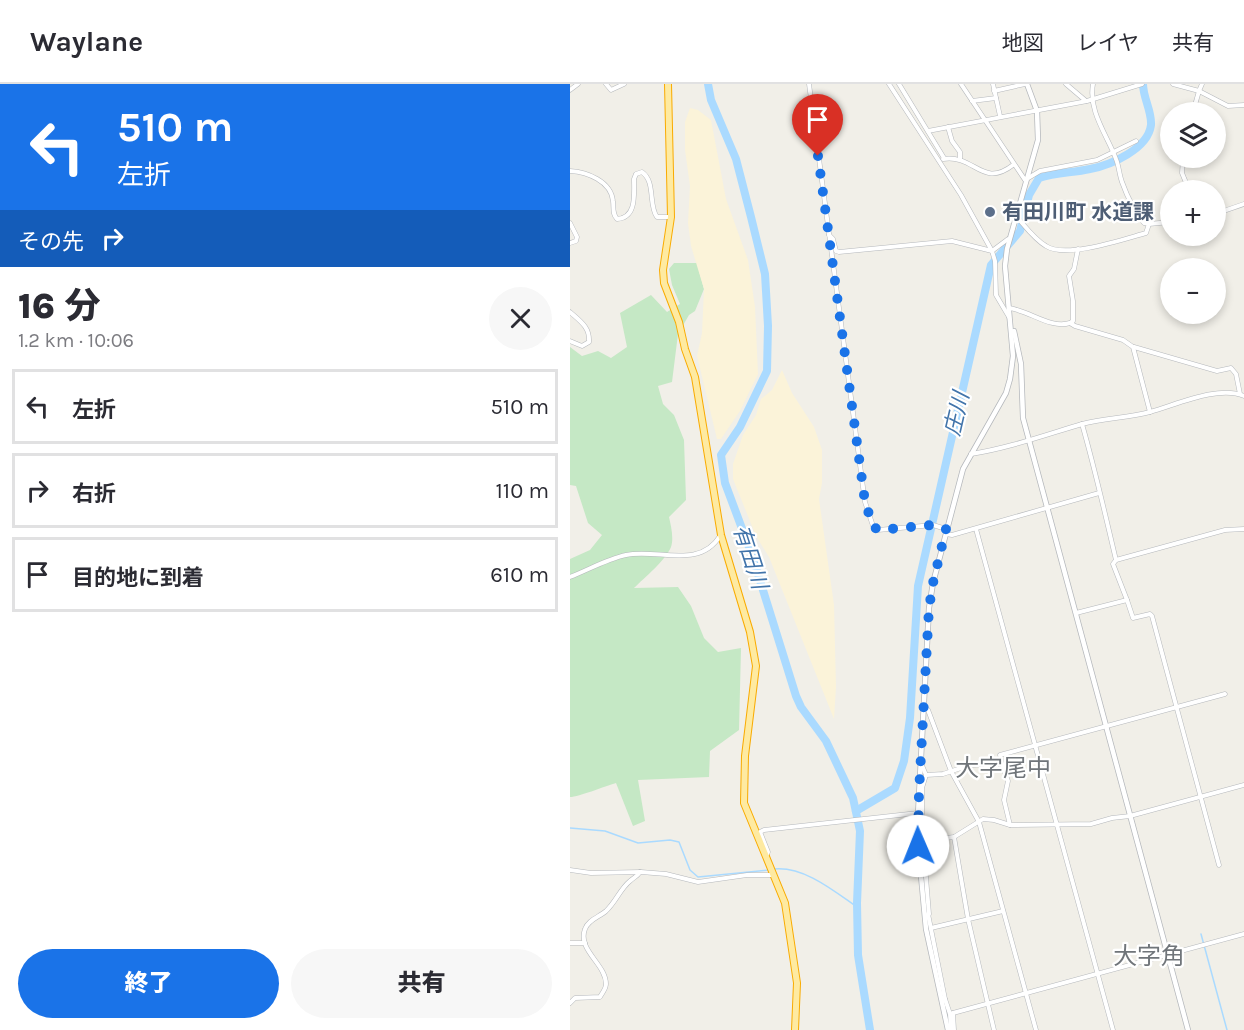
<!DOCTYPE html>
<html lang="ja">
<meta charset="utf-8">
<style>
body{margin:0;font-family:Karla,"Noto Sans JP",sans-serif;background:#f7f7f7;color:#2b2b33;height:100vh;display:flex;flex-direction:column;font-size:22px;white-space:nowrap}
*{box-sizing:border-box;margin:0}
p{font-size:20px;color:#7c7c81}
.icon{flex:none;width:33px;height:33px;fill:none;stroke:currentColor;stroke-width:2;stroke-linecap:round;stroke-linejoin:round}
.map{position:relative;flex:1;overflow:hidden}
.side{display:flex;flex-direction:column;background:#fff;width:570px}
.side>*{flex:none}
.guide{background:#1a73e8;color:#fff;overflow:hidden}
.buttons{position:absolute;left:590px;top:18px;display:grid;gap:12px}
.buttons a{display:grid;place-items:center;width:66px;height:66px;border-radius:50%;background:#fff;box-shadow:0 3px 9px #0003;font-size:30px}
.pin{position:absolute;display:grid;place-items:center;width:51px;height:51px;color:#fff;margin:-62px -26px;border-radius:50% 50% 50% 0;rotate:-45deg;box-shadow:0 0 6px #0007}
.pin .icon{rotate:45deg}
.me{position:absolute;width:66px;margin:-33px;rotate:359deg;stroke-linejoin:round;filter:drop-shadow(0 0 4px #0008)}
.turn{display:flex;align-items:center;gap:21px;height:126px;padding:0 18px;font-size:27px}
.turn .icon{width:78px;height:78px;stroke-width:2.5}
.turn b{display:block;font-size:42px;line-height:51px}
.then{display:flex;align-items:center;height:57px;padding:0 18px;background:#0003;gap:12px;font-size:22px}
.round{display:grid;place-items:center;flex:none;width:63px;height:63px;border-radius:32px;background:#f7f7f7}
.overview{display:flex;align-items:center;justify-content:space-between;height:102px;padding:0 18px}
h1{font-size:36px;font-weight:800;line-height:45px}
.cta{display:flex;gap:12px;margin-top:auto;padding:12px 18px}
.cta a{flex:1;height:69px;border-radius:36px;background:#1a73e8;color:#fff;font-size:24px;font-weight:800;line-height:69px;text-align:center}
.cta a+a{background:#f7f7f7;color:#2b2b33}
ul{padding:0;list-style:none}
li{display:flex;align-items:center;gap:18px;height:75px;margin:0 12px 9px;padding:0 6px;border:3px solid #e1e1e2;border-radius:0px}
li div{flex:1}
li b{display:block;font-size:22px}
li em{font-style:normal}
header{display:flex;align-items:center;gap:36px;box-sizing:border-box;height:84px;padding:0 30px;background:#fff;border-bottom:2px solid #e1e1e2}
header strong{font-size:28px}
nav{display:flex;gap:33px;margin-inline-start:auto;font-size:21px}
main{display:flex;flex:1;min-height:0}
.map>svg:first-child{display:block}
</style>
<header>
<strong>Waylane</strong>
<nav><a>地図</a><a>レイヤ</a><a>共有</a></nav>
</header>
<main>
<section class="side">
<div class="guide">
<div class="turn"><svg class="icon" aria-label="left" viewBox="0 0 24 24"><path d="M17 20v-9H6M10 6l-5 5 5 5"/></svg><div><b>510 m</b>左折</div></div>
<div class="then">その先<svg class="icon" aria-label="right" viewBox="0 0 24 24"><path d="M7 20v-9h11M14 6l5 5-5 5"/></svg></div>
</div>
<div class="overview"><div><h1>16 分</h1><p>1.2 km · 10:06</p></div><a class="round"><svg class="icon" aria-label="close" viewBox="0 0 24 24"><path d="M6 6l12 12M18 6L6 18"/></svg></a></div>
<ul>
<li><svg class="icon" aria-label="left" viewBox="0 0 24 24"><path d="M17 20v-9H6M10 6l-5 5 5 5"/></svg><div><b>左折</b></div><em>510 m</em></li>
<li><svg class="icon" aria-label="right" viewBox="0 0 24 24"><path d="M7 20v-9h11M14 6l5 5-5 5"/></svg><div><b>右折</b></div><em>110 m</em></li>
<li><svg class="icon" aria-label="arrive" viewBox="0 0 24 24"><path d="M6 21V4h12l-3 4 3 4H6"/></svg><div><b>目的地に到着</b></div><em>610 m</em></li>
</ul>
<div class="cta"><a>終了</a><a>共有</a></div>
</section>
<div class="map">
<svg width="674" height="946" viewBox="0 0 674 946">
<rect width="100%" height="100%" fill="#f1efe8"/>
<!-- green -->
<path fill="#c5e8c5" d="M 104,179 L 127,179 L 134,205 L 125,227 L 119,231 L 108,250 L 102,298 L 88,302 L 93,320 L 104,331 L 114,356 L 116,416 L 99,433 C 101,442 104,454 101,463 C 95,477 75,493 64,504 L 108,503 L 121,522 L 134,554 L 148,568 L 171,564 L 169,646 L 140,667 L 139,693 L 68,696 L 75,737 L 63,742 L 46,699 C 35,702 9,713 0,713 L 0,475 L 20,466 L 32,451 L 18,439 L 6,402 L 0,401 L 0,263 L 12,272 L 28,267 L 41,274 L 57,263 L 50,229 L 81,211 L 97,228 L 110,220 L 102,201 L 99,185 Z"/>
<!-- sand -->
<g fill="#fbf3d9">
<path d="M 120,24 L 128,26 L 141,36 L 156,115 L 178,176 L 185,223 L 188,290 L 170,327 L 151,355 L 147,355 L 127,272 L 132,249 L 134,205 L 121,162 L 118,139 L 120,102 L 115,66 L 115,38 Z"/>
<path d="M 212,286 L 222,309 L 244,343 L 252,366 L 252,399 L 249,415 L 264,521 L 266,603 L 264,635 L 199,473 L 186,452 L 163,395 L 163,380 L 173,351 L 186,331 L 191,315 L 202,306 Z"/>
</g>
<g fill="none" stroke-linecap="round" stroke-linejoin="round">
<!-- stream -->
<g stroke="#aadaff" stroke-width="1.5">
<path d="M 0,744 L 35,747 L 68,759 L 100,756 L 109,758 L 120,786 L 128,793 L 199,786"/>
<path d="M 204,785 C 234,782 264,807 287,823"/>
<path d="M 631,850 L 657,946"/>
</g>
<!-- river -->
<g stroke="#aadaff" stroke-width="8">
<path d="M 138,0 L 141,16 L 166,75 L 181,133 L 195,190 L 198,242 L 197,287 L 170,343 L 151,371 L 155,399 L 183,474 L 226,612 L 231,623 L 256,657 L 283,714 L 290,747 L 287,819 L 288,871 L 300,946"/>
<path d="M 286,727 L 325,704 L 334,677 L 340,634 L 348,502 L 421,181 L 450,147 L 459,111 L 469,94 C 486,88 503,89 520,85 C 541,81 578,65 581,41 C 582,27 573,14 573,0"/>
</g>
<defs>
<g id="minor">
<path d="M 36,0 L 41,6 L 54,0"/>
<path d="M 239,0 L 295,418 L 303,442 L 308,446 L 363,441 L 376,445"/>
<path d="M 319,0 L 391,111 L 422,167 L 425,177 L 426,211 L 439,233"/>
<path d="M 329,0 L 374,74"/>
<path d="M 391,0 L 455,96 L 470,87 L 527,76 L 566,57"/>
<path d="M 423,0 L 430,32"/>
<path d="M 496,0 L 516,17"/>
<path d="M 523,0 C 518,27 537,51 546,75 C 549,82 549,90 552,98 C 557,112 564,127 574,139 L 579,140 L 600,138"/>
<path d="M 603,0 L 629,7 L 658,22 L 674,21"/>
<path d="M 0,6 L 8,0"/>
<path d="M 424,7 L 455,0"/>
<path d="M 402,17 L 426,14"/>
<path d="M 623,28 L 629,7 L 632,0"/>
<path d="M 378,43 L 382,57 L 390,68 L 390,75"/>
<path d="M 358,47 L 517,17 L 572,0"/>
<path d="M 613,74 L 612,89 L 619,106"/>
<path d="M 373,75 C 405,70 412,105 443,81"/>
<path d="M 0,87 C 17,88 41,97 43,117 C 44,125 42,129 47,135 C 67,134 64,110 64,95 L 66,90 L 72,88 C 86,98 78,121 87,133 L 101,133"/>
<path d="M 645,130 L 674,120"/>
<path d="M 446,132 C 455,142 464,155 476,162 C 496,175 554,155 576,149 L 579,140"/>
<path d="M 0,139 L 7,153 L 6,157 L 0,159"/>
<path d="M 259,151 L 263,155 L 266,167 L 269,168 L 382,157 L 422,167 L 438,155"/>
<path d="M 439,224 C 460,227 480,245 500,239 L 505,242 L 553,256 L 563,263 L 580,328"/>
<path d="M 0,228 C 10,237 20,243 19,258 L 12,262 L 0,257"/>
<path d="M 500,239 L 503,237 L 503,217 L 499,192 L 504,185 L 508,165"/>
<path d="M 564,263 L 647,287 L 661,284 L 666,290 L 670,310"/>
<path d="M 401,370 C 439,364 475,351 512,340 C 535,334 558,334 580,328 C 606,321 648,301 674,312"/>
<path d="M 406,445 L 543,946"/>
<path d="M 376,450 L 382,451 L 529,409"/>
<path d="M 546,476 L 655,446 L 674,445"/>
<path d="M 0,493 C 18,486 37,475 56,471 C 87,464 129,486 150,452"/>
<path d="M 557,516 L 563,534 L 580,530 L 582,532 L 649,781"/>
<path d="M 506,529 L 557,516 L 543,480 L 546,476 C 535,430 525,385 512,340"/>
<path d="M 353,620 L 358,626 L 381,687 L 409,738 L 466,946"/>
<path d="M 351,679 L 356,691 L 373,690 L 400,681 L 432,680 L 438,697 L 434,716 L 440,741"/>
<path d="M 432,680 L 430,671 L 655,610"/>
<path d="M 384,753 L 398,835 L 424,946"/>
<path d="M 352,758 L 352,704 L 356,691"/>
<path d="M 196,772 L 198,768 L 190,748 L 194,746 L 348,729"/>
<path d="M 0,786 L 21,789 L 71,788 L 96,790 L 128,798 L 177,791 L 204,791"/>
<path d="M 358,830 L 375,915"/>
<path d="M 359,830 L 353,757 L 384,753 L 413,735 L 424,736 L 440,741 L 521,740 L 542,734 L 560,732 L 674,701"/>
<path d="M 361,844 L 433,827"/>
<path d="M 0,859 L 15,859"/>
<path d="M 373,914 L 375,915 L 380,930 L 381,946"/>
<path d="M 0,919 L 5,914 L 30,913 C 32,909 36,905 36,900 C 36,880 7,866 15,845 C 18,836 29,833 36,827 C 46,818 50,805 60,797 C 64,793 67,793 70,788"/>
<path d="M 383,929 L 674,850"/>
<path d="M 381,930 L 383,929 L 384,946"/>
</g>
<g id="tertiary">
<path d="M 444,247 L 451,280 L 453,334 L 618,946"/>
<path d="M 378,946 L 356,845 L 347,749 L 359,524 L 363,499 L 393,385 L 436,309 L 440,295 L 443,272 L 435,182 L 437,165 L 468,56 L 467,27 L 457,0"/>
</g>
<path id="trunk" d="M 98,0 L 101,133 L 93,186 L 94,199 L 109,238 L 115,265 L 125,293 L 151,451 L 180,548 L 186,582 L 175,672 L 174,719 L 215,819 L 227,899 L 225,946"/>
</defs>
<!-- minor casing -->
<use href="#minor" stroke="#b5b8bc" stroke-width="5"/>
<!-- tertiary casing -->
<use href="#tertiary" stroke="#b5b8bc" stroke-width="6"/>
<!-- trunk casing -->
<use href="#trunk" stroke="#f9ab00" stroke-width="8"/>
<!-- minor -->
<use href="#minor" stroke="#fff" stroke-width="4"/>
<!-- tertiary -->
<use href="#tertiary" stroke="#fff" stroke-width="4.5"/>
<!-- trunk -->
<use href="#trunk" stroke="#feeaa1" stroke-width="6"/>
</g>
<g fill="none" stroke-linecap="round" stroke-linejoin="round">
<!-- route -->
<path stroke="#1a73e8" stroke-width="10" stroke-dasharray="0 18" d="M 248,72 L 295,418 L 303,442 L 308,446 L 363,441 L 376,445 L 363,499 L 359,524 L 349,708 L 348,762"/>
</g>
<!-- markers -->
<circle fill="#5c6f8a" stroke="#fff" stroke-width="2" cx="420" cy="128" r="6"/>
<g text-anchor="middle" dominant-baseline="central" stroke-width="4.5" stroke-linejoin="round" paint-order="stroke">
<!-- service labels -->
<g font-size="21" font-weight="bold" fill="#4e5e75" stroke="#fff" text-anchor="start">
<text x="432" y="128">有田川町 水道課</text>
</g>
<!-- water labels -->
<g font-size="22" font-style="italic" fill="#4174aa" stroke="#fff">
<text transform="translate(387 330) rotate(-77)">庄川</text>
<text transform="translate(180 473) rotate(72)">有田川</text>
</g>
<!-- quarter labels -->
<g font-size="24" fill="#70757a" stroke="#fff">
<text x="433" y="684">大字尾中</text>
<text x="579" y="872">大字角</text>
</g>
</g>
</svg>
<div class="buttons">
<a><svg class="icon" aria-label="layers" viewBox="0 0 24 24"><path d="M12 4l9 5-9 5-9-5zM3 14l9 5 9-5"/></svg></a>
<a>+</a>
<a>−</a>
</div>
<div class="pin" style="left:248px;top:72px;background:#d93025"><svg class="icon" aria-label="arrive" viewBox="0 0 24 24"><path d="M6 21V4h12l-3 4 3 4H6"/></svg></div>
<svg class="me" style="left:348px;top:762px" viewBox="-20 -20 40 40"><circle r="19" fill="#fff"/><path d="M0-13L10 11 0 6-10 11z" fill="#1a73e8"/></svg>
</div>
</main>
